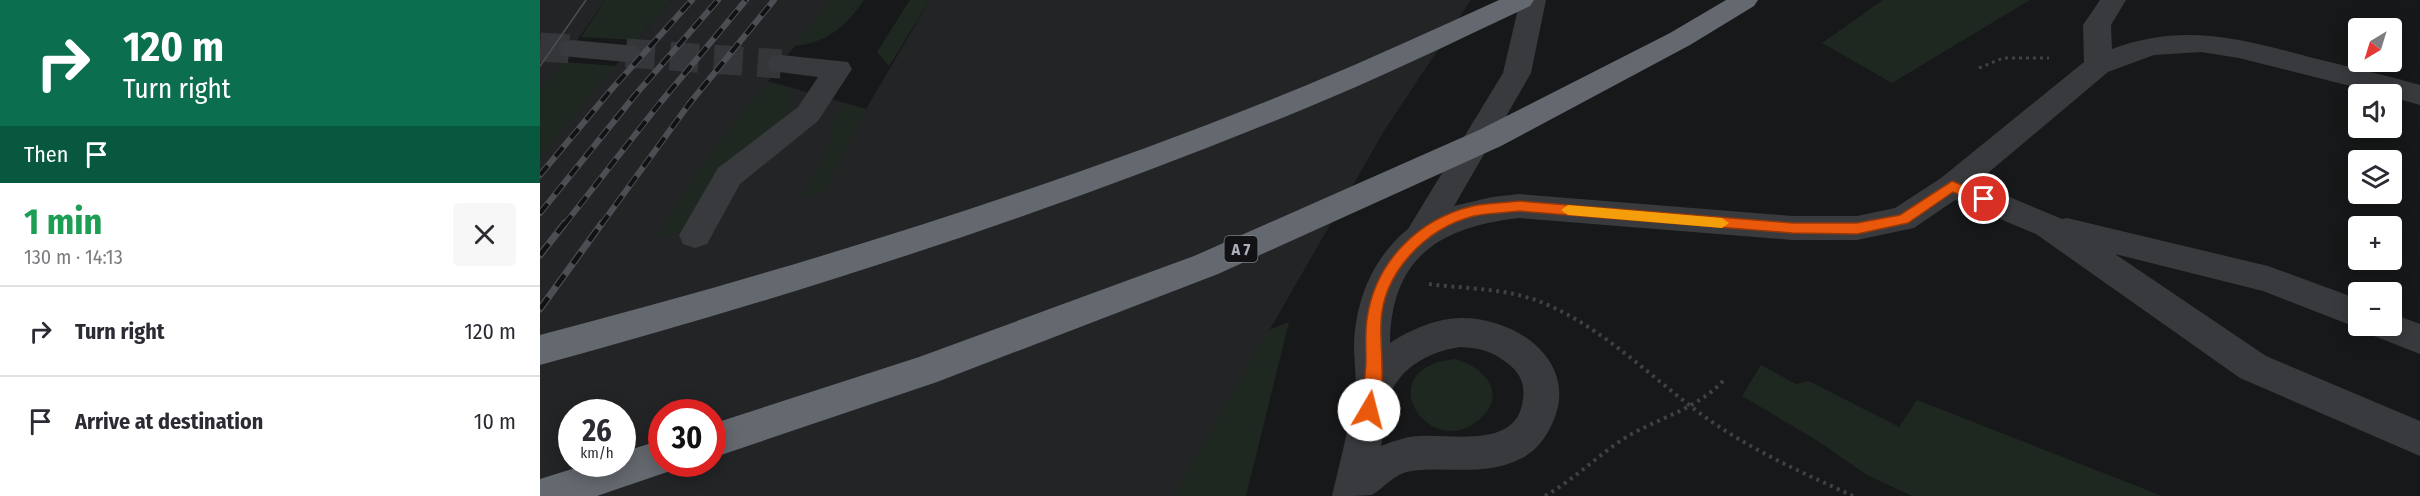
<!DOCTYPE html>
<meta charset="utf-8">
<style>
body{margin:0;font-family:"Fira Sans Condensed",sans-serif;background:#f7f7f7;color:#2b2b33;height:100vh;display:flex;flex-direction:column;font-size:22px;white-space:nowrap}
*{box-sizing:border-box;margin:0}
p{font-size:20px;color:#7c7c81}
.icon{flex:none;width:33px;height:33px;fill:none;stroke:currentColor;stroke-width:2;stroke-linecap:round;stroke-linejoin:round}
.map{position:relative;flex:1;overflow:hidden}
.details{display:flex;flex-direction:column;background:#fff;width:540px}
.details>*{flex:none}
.banner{background:#0b6e4f;color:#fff;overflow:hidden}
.needle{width:39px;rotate:218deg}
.fabs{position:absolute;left:1808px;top:18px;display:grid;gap:12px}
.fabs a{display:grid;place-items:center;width:54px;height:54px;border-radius:6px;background:#fff;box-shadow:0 3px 15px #0003;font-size:30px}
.speed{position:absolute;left:18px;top:399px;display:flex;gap:12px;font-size:30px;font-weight:700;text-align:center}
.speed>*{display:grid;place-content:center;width:78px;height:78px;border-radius:50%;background:#fff;box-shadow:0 3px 15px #0003;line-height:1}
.speed small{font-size:15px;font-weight:400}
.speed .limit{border:9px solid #d22;background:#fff;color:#111}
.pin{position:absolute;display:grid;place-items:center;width:51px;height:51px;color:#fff;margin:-26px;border:3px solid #fff;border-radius:50%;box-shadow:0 2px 6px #0007}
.me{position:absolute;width:66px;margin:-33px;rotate:8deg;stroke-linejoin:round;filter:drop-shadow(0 0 4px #0008)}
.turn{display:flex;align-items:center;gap:21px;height:126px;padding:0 24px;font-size:27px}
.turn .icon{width:78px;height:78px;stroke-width:2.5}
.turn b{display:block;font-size:42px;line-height:51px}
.then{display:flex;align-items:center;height:57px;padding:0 24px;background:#0003;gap:12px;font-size:22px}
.round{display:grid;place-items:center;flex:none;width:63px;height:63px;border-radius:6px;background:#f7f7f7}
.head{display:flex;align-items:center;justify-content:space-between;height:102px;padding:0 24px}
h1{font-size:36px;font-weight:700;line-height:45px;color:#1e9e55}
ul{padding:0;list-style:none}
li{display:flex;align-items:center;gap:18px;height:90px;padding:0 24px;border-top:2px solid #e1e1e2}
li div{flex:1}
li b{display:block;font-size:22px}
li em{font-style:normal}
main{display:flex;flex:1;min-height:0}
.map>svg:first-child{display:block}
</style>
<main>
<section class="details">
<div class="banner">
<div class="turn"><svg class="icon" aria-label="right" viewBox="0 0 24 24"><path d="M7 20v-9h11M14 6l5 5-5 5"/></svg><div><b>120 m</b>Turn right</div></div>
<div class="then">Then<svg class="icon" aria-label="arrive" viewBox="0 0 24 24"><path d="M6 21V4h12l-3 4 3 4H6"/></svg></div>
</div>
<div class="head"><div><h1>1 min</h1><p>130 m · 14:13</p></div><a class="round"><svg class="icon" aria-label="close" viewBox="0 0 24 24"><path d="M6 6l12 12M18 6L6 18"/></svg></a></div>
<ul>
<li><svg class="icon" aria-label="right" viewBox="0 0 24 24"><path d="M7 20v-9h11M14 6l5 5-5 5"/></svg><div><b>Turn right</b></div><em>120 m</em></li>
<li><svg class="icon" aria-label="arrive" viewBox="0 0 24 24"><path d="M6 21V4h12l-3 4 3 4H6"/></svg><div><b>Arrive at destination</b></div><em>10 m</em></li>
</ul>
</section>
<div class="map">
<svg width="1880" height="496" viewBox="0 0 1880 496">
<rect width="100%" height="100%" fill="#171819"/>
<!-- built -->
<path fill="#232426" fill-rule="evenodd" d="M 0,0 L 65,0 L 22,62 L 75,66 L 132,0 L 290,0 L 228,81 L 326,109 L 390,0 L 931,0 L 844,131 L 634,496 L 0,496 ZM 32,412 L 82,412 L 82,464 L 32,464 ZM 122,412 L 172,412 L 172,464 L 122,464 Z"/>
<!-- green -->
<g fill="#1f2820">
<path d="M 65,0 L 132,0 L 97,40 L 41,37 Z"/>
<path d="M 290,0 L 324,0 C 306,26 287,43 254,46 Z"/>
<path d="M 370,0 L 390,0 L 349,66 L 337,52 Z"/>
<path d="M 1343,0 L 1490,0 L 1352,83 L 1282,43 Z"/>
<path d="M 22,62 L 75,66 L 0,156 L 0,92 Z"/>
<path d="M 228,82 L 246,87 C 253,99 250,106 245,118 L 171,183 L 155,206 L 143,232 L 118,238 C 150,182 185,130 228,82 Z"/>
<path d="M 312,105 L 326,109 L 283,193 L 264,198 L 292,141 L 292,125 L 294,117 L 302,109 Z"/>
<path d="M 749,322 L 706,496 L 634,496 L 729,330 Z"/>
<path d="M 915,359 C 941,366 967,390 943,416 C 893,468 824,369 915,359 Z"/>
<path d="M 1221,365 L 1256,384 L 1269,381 L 1359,427 L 1377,400 L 1622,496 L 1372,496 L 1327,475 L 1278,441 L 1202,396 Z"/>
</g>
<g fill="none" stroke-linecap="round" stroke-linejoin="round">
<!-- minor-tunnel -->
<g stroke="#343639" stroke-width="29" stroke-dasharray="29 15" stroke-linecap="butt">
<path d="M 0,47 L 32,49"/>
<path d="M 86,53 L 241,64"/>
</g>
<!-- path-far1 -->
<path stroke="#3e4145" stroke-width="3" stroke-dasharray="3 4" stroke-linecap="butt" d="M 1439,68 L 1463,58 L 1509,58"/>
<!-- path -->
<g stroke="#3e4145" stroke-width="4" stroke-dasharray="3 4.5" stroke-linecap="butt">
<path d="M 889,284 C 926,289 966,288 1001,302 C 1065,328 1113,380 1168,419 C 1213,451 1263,473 1313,496"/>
<path d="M 1005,496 C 1035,479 1059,454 1088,436 C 1121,417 1157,409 1184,380"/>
</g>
<!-- minor -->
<g fill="#383a3e" fill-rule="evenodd">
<path d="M 980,0 L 1006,0 L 991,73 L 914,206 L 952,197 L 979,194 L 1252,216 L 1317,216 L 1355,208 L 1401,178 L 1544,62 L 1543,25 L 1560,0 L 1586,0 L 1571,25 L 1572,49 C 1644,22 1702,39 1773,58 C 1809,67 1845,75 1880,85 L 1880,105 L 1851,97 L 1851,94 L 1842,94 L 1699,58 L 1661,52 L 1614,55 L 1568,72 L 1436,183 L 1522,219 L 1527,218 L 1728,266 L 1818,299 L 1818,326 L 1826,326 L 1818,328 L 1723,291 L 1575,254 L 1726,356 L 1880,421 L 1880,456 L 1700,378 L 1496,234 L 1415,200 L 1374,228 L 1317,240 L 1252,240 L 979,218 C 900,227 851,257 850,343 C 870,330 896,318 922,318 C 978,318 1041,363 1012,424 C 1005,439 997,450 982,458 C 946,477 909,466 871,471 C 854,474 846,486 832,495 C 824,496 803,496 792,496 C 800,462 809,427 815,392 C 817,378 814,361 814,346 C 815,301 833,257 868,229 L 963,73 ZM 920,347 C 940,348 952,351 967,363 C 980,372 985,384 983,399 C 978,449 914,434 881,436 C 867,436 854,441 841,446 C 844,430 844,411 850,395 C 861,366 892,351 920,347 Z"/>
<path d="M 32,40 L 96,46 L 100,53 L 96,60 L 86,62 L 22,56 L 18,49 L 22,42 Z"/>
<path d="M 241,55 L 308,62 L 312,69 L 278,121 L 200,184 L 167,244 L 155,248 L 143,244 L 139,235 L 178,168 L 258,107 L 278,77 L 231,71 L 227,64 L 231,57 Z"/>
<path d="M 1851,313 L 1880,324 L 1880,354 L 1834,336 L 1829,326 L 1851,326 Z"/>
</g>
<!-- highway -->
<g fill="#64686f" fill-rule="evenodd">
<path d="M 959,0 L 994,0 L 990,6 C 914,42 837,79 759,111 C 512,213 257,295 0,365 L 0,335 C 260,267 518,187 767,85 C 832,58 895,29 959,0 Z"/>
<path d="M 1186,0 L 1218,0 L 1214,6 L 1150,45 L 961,146 L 678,274 L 397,382 L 172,458 L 172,424 L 379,357 L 654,256 L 939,130 L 1130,33 Z"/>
<path d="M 122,440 L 122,464 L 138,464 L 136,469 L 57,496 L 0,496 L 0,479 L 48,464 L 82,464 L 82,452 Z"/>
</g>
<!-- tram -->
<path stroke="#4b4e53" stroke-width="1.5" d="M 0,66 L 46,0"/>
<defs>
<g id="rail-far1">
<path d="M 0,175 L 70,91 L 152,0"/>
<path d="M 0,213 L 96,94 L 178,0"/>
<path d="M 24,225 L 120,103 L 206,0"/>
<path d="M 61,225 L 149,104 L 234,0"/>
</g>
<g id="rail">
<path d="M 0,255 L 25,223"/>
<path d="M 0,309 L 62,223"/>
</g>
</defs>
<!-- rail-far1 casing -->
<use href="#rail-far1" stroke="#4b4e53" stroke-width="6"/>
<!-- rail casing -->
<use href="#rail" stroke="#4b4e53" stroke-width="7"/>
<!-- rail-far1 -->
<use href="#rail-far1" stroke="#121214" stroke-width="4" stroke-dasharray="12" stroke-linecap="butt"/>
<!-- rail -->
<use href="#rail" stroke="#121214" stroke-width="4.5" stroke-dasharray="14" stroke-linecap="butt"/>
</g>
<!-- route -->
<path fill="#ea580c" stroke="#983908" stroke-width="1.5" d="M 1412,181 L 1448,196 L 1450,199 L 1444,204 L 1413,192 L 1368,223 L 1317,234 L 1252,233 L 979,211 C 964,213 948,213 934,216 C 886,228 842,273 841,324 C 840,352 847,389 835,415 L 829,417 L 824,415 C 821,409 826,371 826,361 C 826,347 825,333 827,319 C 835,262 878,219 933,206 C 948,203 964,203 979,201 L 1252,223 L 1317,223 L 1360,215 Z"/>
<!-- slow -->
<path fill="#f59e0b" d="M 1028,205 L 1182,218 L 1189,223 L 1182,228 L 1028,215 L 1021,210 Z"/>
<g text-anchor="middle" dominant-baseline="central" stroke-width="4.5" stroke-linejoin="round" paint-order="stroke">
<!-- shield labels -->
<rect fill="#121214" stroke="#7c8088" stroke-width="1.5" x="684.5" y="236" width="33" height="26" rx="4.5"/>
<g font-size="16" font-weight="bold" fill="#aaafb9">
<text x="701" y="249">A 7</text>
</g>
</g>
</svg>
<div class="fabs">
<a><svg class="needle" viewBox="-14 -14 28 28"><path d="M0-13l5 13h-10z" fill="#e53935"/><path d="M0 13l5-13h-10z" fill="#7c7c81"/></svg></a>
<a><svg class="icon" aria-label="sound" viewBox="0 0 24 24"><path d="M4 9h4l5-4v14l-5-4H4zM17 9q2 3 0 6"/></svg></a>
<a><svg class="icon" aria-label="layers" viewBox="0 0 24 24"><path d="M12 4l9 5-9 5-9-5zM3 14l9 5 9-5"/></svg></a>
<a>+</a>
<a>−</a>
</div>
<div class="speed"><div>26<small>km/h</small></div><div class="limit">30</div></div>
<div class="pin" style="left:1444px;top:199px;background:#d93025"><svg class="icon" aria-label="arrive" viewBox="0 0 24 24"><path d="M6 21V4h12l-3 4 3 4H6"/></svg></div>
<svg class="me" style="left:829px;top:410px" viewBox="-20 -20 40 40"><circle r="19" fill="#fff"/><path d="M0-13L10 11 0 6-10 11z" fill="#ea580c"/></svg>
</div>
</main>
